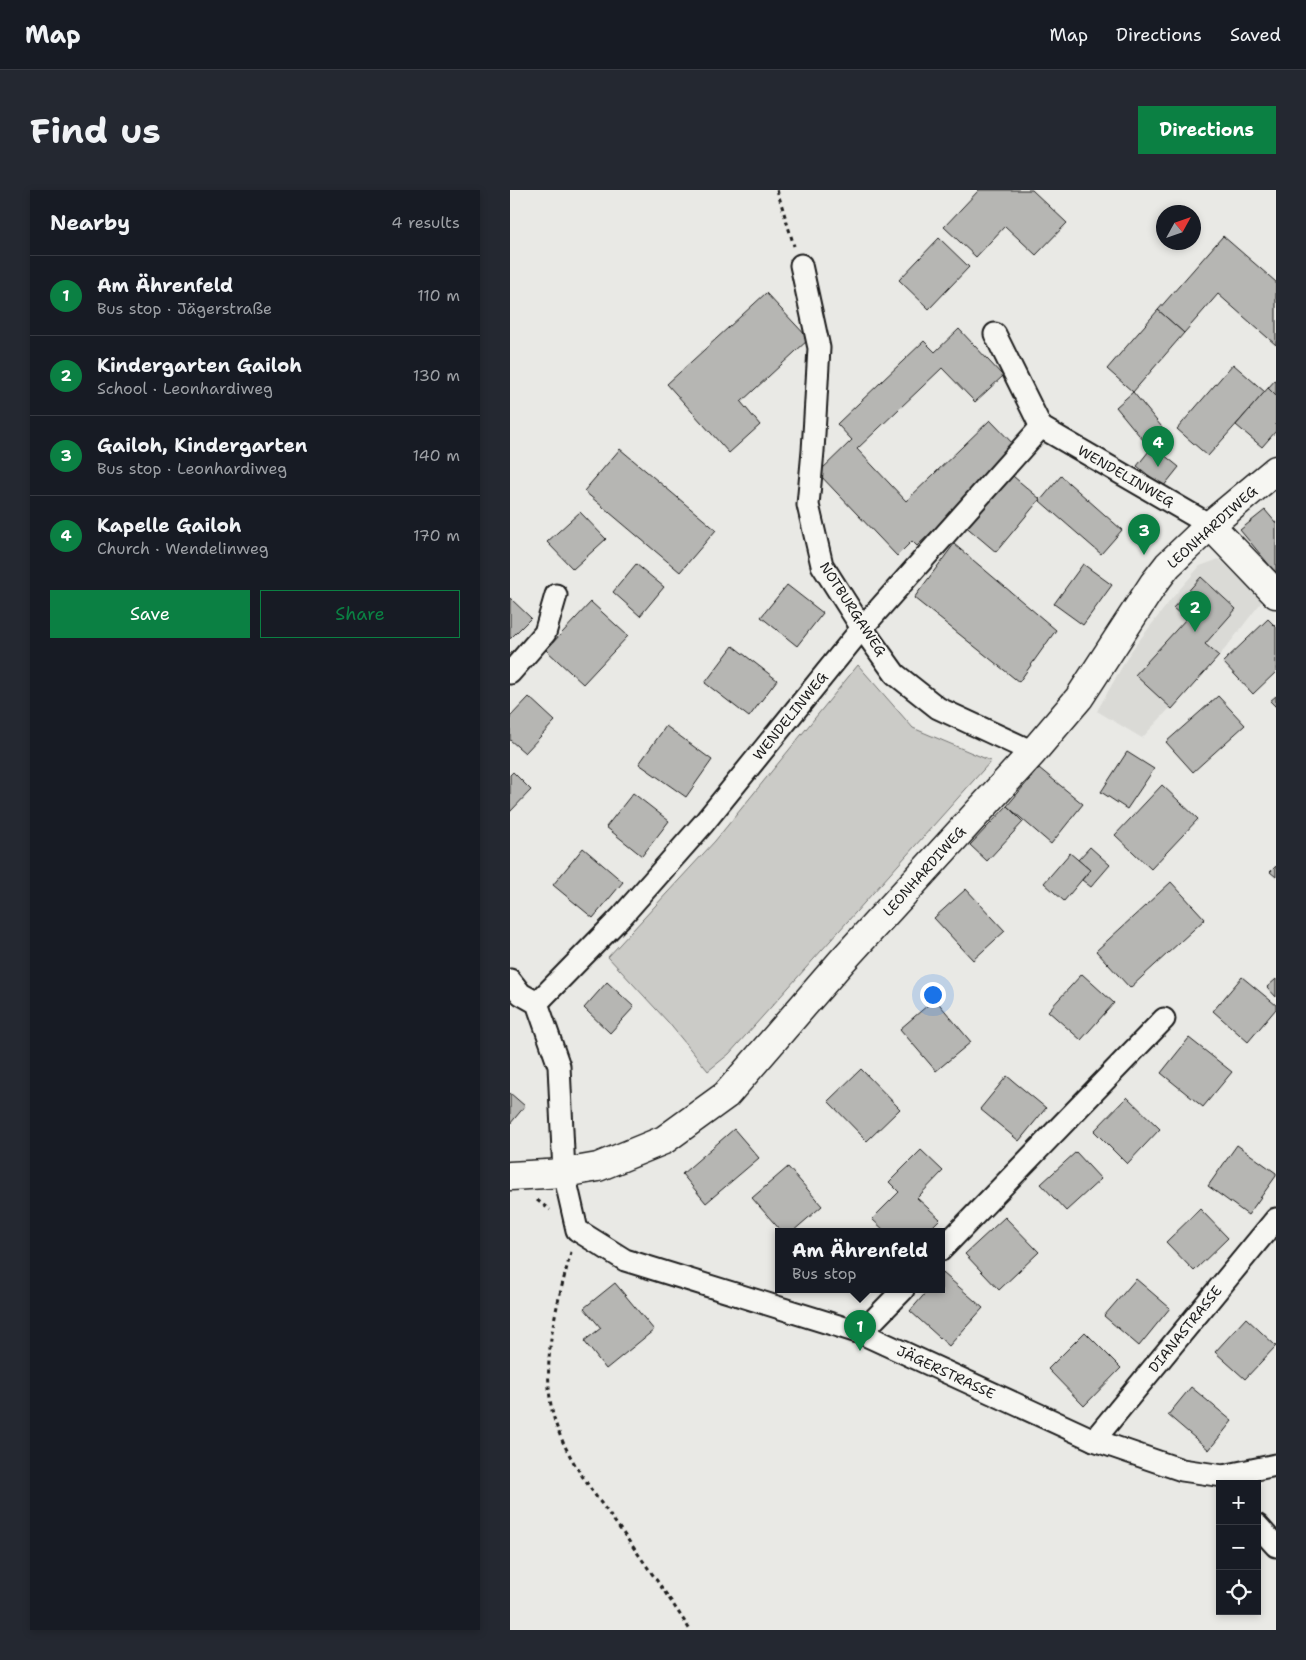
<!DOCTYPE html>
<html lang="en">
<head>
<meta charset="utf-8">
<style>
	:root { --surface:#171b24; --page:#242831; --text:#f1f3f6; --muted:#9ea1a6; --line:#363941; --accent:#0b8043 }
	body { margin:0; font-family:"Shantell Sans",sans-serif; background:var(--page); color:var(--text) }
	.controls { position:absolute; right:15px; bottom:15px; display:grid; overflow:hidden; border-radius:0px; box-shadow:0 2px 8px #0003 }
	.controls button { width:45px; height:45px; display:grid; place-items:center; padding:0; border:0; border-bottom:1px solid var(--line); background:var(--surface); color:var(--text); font:25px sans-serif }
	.compass { position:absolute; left:646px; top:15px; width:45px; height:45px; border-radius:50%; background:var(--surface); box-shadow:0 2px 8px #0003; rotate:50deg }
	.you { position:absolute; left:422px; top:804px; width:18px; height:18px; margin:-12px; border:4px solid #fff; border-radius:50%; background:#1a73e8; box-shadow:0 0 0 8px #1a73e833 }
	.badge { display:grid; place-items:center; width:32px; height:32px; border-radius:50%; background:var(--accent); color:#fff; font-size:16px; font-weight:700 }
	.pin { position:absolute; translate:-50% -41px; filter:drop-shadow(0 1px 2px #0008) }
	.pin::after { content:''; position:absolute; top:26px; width:18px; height:15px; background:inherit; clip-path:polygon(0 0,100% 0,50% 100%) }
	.popup { position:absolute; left:265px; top:1038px; width:170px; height:65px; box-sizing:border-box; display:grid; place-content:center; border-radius:0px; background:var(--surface); filter:drop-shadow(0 1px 4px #0005); font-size:16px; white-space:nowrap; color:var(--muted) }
	.popup b { font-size:19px; color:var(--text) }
	.popup::after { content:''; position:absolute; left:50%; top:100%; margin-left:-10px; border:10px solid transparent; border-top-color:var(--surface) }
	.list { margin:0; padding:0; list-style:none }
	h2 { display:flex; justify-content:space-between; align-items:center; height:65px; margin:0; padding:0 20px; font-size:21px }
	h2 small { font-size:16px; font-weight:400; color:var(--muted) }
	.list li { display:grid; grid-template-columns:32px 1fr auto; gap:15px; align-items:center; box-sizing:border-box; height:80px; padding:0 20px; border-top:1px solid var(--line) }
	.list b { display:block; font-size:19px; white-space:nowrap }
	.list p { margin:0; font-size:16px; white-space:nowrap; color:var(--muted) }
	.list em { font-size:16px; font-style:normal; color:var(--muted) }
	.actions { display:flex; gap:10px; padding:15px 20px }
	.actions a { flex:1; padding:11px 0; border:1px solid var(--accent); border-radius:0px; text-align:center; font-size:18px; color:var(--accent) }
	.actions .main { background:var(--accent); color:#fff }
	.icon { flex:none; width:28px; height:28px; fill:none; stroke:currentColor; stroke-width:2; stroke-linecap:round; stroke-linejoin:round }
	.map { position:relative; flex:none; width:766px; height:1440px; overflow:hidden; border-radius:0px }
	header { display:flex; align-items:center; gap:30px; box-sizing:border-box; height:70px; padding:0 25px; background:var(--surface); border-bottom:1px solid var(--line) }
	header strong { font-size:24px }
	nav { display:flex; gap:28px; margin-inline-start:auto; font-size:18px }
	.intro { display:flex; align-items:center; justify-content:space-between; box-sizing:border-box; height:120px; padding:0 30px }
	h1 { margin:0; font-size:35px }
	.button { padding:12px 22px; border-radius:0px; background:var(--accent); color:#fff; font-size:18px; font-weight:700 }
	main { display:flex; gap:30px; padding:0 30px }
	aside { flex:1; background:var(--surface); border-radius:0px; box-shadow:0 2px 8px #0003 }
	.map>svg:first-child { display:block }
</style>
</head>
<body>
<header>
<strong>Map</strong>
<nav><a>Map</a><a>Directions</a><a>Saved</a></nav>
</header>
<div class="intro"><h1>Find us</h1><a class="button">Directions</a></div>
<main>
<aside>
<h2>Nearby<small>4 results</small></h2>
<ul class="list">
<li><span class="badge">1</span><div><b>Am Ährenfeld</b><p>Bus stop · Jägerstraße</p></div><em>110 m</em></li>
<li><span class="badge">2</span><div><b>Kindergarten Gailoh</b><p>School · Leonhardiweg</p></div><em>130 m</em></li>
<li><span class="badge">3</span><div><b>Gailoh, Kindergarten</b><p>Bus stop · Leonhardiweg</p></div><em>140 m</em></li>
<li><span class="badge">4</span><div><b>Kapelle Gailoh</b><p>Church · Wendelinweg</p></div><em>170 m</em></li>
</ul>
<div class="actions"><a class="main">Save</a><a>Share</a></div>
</aside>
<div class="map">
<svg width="766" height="1440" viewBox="0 0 766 1440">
	<rect width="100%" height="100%" fill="#e9e9e5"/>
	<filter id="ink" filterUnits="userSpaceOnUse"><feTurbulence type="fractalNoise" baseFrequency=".02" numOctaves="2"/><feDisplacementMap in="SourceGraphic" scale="10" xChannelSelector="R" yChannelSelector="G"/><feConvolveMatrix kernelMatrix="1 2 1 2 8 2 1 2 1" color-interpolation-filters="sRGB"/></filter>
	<g filter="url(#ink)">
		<path fill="#dadad6" d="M709,369L753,410L715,459L632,548L587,521L621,461L663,407L690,376Z"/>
		<path fill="#cbcbc7" stroke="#747472" d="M348,475L403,538L481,571L219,864L198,881L158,832L98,767L205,651Z"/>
		<g fill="#b6b6b3" stroke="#1c1c1c">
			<path d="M469,0H522L557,33L526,65L495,36L466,67L434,37Z"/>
			<path d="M713,46L766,92V155L708,104L674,143L648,120Z"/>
			<path d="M429,48L459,77L419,119L389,90Z"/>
			<path d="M256,103L299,149L231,212L250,235L219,263L157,194Z"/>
			<path d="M648,120L674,143L623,202L597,179Z"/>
			<path d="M449,139L493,186L465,212L432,178L347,259L396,311L480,230L508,259L407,356L402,351L387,366L308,283L342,250L327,234L414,151L425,162Z"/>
			<path d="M723,174L755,202L698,266L667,239Z"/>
			<path d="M766,189V206L758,198Z"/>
			<path d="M758,198L766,206V241L752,257L726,235Z"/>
			<path d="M623,202L656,242L638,256L606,217Z"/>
			<path d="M643,256L669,277L653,297L627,276Z"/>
			<path d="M110,259L206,340L170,382L74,301Z"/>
			<path d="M497,281L530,309L486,362L453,334Z"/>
			<path d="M551,286L612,340L591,364L530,311Z"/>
			<path d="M755,320L766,333V383L730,340Z"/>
			<path d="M70,322L96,349L63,379L37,352Z"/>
			<path d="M444,354L546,440L509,492L404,408Z"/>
			<path d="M126,374L154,397L130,426L103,402Z"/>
			<path d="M573,374L602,395L573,435L544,414Z"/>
			<path d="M691,387L726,419L695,454L709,466L662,519L625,485L676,429L663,418Z"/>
			<path d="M277,395L313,423L287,456L251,427Z"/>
			<path d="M0,408L21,428L0,449Z"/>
			<path d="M81,412L118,446L73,494L36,460Z"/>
			<path d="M758,429L766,437V482L743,504L713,472Z"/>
			<path d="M223,456L267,490L239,527L195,493Z"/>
			<path d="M708,506L735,535L683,582L656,552Z"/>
			<path d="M766,506V517L760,511Z"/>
			<path d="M19,507L45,531L15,563L0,550V527Z"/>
			<path d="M156,536L202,570L176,607L129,574Z"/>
			<path d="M617,562L644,579L617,619L591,602Z"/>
			<path d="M529,578L573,614L541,654L497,616Z"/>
			<path d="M3,582L21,600L0,622V585Z"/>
			<path d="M652,595L688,629L641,679L605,645Z"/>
			<path d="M123,603L159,631L132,666L96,637Z"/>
			<path d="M497,616L513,632L477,671L460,655Z"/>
			<path d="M580,657L600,675L581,697L572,690L580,680L568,670Z"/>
			<path d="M73,658L113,692L83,728L43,695Z"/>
			<path d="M560,663L580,680L554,711L534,693Z"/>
			<path d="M766,676V687L760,682Z"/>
			<path d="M661,692L695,729L620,798L586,761Z"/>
			<path d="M456,699L495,741L463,770L424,728Z"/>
			<path d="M572,784L604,813L571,850L538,821Z"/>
			<path d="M732,787L766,815V819L738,852L703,821Z"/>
			<path d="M766,789V807L757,797Z"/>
			<path d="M97,792L124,817L100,843L74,818Z"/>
			<path d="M425,809L461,852L426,881L390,839Z"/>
			<path d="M679,848L722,882L693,917L651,883Z"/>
			<path d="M351,879L390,919L357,951L318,911Z"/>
			<path d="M497,886L536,918L509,951L470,919Z"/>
			<path d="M0,903L15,916L0,934Z"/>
			<path d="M617,907L650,939L617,974L584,941Z"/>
			<path d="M224,939L249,968L196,1013L172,984Z"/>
			<path d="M727,955L766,983V986L738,1025L698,996Z"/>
			<path d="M411,960L433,981L407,1008L430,1029L417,1042H376L362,1029L389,1002L379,992Z"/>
			<path d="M566,962L591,989L556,1021L531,994Z"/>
			<path d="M278,977L312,1016L282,1042H272L242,1008Z"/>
			<path d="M690,1019L718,1048L684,1081L656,1052Z"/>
			<path d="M495,1027L529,1062L489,1100L455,1064Z"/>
			<path d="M433,1083L473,1118L439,1156L400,1121L418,1100H431V1085Z"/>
			<path d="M626,1089L660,1118L629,1156L594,1126Z"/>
			<path d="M105,1093L144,1140L96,1179L74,1151L91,1138L74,1118Z"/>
			<path d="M736,1128L766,1156L735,1189L705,1162Z"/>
			<path d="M575,1142L611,1178L574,1216L538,1179Z"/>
			<path d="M681,1197L722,1231L699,1260L658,1225Z"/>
		</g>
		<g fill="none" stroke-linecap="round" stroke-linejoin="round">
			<defs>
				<g id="street">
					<path d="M291,75L309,158L303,261L298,315L312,375L352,438L385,484L428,518L523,562"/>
					<path d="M485,144L531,237"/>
					<path d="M0,483L35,443L46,405"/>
					<path d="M0,790L11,804L27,813L49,876L54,983L67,1040L115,1070L351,1143L584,1250L672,1280L713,1286L766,1275"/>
					<path d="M27,813L112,726L194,633L352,438L531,237L700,335"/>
					<path d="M431,1060L654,829"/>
					<path d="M351,1143L393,1100"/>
					<path d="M584,1250L766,1029"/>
					<path d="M747,1335L766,1356"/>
				</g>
				<g id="secondary">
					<path d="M700,335L766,404"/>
					<path d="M0,986L54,983L88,977L154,950L216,905L332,771L523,562L569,508L644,393L658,375L700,335L766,280"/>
				</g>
			</defs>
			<use href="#street" stroke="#1c1c1c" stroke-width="25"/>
			<use href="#secondary" stroke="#1c1c1c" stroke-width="31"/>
			<g stroke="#1c1c1c" stroke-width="3" stroke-dasharray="4 4" stroke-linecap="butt">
				<path d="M267,0L284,56"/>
				<path d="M27,1010L40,1020"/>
				<path d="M61,1062C48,1110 34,1158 40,1208C45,1257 85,1304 113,1343C136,1375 159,1407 180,1440"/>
			</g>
			<use href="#street" stroke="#f6f6f2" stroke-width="21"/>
			<use href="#secondary" stroke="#f6f6f2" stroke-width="28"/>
		</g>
	</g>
	<g text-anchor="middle" stroke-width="4" stroke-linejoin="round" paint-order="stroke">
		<g font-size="14" fill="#1c1c1c" stroke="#f6f6f2">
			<text transform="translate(616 286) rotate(30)" y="5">WENDELINWEG</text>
			<text transform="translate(702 337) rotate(-42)" y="5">LEONHARDIWEG</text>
			<text transform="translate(343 419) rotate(57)" y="5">NOTBURGAWEG</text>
			<text transform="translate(280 526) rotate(-51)" y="5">WENDELINWEG</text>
			<text transform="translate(414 681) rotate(-48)" y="5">LEONHARDIWEG</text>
			<text transform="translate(675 1139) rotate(-51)" y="5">DIANASTRASSE</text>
			<text transform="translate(436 1182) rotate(25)" y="5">JÄGERSTRASSE</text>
		</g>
	</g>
</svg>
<div class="controls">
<button>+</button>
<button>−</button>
<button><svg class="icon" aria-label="locate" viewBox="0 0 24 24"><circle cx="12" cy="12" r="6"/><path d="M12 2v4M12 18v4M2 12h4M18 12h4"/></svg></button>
</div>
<svg class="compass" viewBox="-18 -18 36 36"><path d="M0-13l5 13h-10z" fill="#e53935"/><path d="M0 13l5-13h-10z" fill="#9ea1a6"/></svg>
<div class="you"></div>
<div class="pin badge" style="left:350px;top:1161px">1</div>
<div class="popup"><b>Am Ährenfeld</b>Bus stop</div>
<div class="pin badge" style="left:685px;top:442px">2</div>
<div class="pin badge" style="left:634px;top:365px">3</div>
<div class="pin badge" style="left:648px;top:277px">4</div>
</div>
</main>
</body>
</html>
